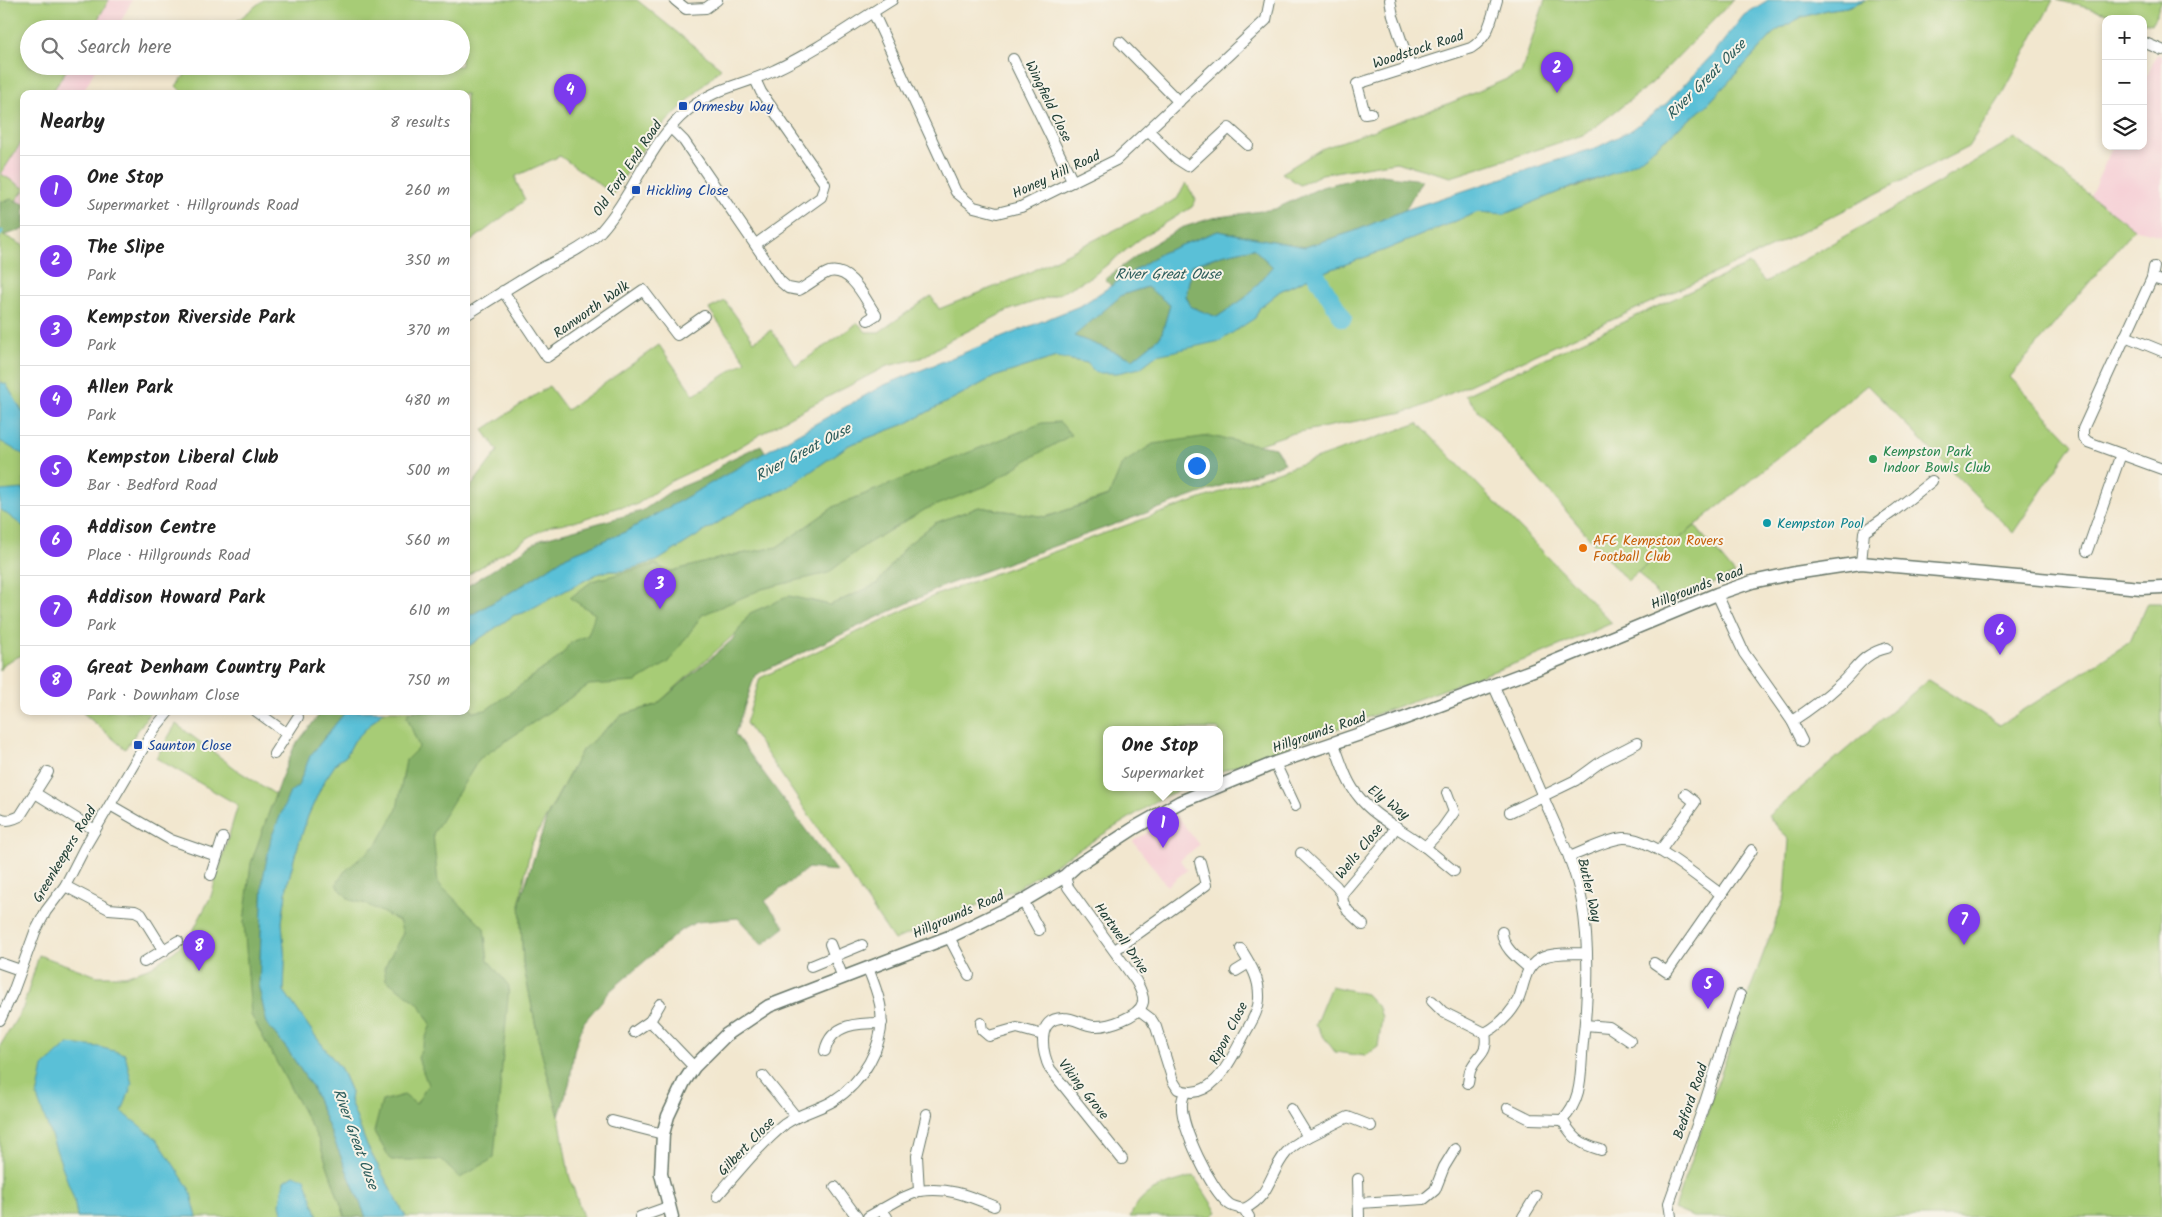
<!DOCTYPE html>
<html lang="en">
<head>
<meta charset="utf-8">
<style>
	:root { --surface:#fff; --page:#f6f6f6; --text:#222; --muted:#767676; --line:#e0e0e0; --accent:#7c3aed }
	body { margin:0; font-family:Kalam,sans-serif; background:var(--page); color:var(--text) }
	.controls { position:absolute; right:15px; top:15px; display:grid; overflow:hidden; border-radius:10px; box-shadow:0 2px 8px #0003 }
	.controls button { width:45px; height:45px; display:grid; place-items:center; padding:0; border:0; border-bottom:1px solid var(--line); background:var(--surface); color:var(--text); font:25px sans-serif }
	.you { position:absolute; left:1196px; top:465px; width:18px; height:18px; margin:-12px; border:4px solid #fff; border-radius:50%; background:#1a73e8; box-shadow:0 0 0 8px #1a73e833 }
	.badge { display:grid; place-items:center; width:32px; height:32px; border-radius:50%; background:var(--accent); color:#fff; font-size:16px; font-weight:700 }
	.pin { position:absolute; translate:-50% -41px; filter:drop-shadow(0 1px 2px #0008) }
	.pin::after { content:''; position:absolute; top:26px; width:18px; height:15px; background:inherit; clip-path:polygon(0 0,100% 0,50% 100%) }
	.popup { position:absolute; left:1103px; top:726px; width:120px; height:65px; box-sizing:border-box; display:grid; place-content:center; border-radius:10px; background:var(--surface); filter:drop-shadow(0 1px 4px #0005); font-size:16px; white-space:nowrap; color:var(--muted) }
	.popup b { font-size:19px; color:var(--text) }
	.popup::after { content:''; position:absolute; left:50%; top:100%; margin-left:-10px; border:10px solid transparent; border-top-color:var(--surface) }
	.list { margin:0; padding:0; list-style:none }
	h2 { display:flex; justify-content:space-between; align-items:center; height:65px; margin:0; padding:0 20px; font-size:21px }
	h2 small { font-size:16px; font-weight:400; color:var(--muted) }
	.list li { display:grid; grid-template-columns:32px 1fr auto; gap:15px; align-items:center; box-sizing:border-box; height:70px; padding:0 20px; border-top:1px solid var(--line) }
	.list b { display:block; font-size:19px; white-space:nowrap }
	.list p { margin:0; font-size:16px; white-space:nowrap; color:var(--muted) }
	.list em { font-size:16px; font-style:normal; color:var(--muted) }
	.icon { flex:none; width:28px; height:28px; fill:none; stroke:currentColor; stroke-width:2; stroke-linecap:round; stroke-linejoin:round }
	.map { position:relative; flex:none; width:2162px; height:1217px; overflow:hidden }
	.search { position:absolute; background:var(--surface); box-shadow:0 2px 8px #0003; left:20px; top:20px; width:450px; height:55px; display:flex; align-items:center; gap:12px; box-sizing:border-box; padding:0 18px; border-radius:28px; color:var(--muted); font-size:19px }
	.panel { position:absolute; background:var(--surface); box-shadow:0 2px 8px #0003; left:20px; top:90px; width:450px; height:625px; border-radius:10px }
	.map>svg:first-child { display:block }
</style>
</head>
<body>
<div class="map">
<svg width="2162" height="1217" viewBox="0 0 2162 1217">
	<rect width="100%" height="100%" fill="#f7f3e8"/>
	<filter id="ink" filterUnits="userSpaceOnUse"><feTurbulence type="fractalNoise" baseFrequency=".02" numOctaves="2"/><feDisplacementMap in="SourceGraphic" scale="10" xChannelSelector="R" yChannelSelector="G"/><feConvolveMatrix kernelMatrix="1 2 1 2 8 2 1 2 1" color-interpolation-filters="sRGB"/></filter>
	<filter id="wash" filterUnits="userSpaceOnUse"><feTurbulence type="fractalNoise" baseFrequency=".0096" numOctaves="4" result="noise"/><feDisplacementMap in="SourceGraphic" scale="20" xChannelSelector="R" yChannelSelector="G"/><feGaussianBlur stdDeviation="1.12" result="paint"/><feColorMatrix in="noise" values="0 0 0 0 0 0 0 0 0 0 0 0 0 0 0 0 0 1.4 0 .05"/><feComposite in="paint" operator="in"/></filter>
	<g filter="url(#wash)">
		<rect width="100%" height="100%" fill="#f2e7cf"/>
		<g fill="#f6cfd6">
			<path d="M0,0H132L117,29H29V66H97L82,94H24V203L12,225L0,218Z"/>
			<path d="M2157,54L2162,56V236L2134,229L2090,196L2113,146H2143V83Z"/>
			<path d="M1177,816L1199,845L1180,860L1187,870L1167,886L1133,841Z"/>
		</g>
		<g fill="#a7cc76" stroke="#638455">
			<path d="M0,0H109L92,29H29V66H69L51,94H24V138L1,174L24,188V190L3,218L0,216Z"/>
			<path d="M263,0H637L721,68L651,137L613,194L560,156L516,176V181L525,200L466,245V94H184L176,86L192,66H461V29H227Z"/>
			<path d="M1545,0H1733L1652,83L1586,134L1451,177L1396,162L1322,174L1300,185L1282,173L1321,149L1450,103L1521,73Z"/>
			<path d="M1865,0H2053L2005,90L1968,147L1770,248L1414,410L1289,434L1046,517L979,507L935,523L905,547L878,584L830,605L809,600L737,632L656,705L622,715L582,751L531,845L520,901L523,963L541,1051L559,1116L569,1175L583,1217H406L367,1146L350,1101L351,1092L341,1069L316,1037L284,991L285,963L282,922L287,886L295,855L308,816L323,783L337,762L346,756L354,741L383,711H466V648L514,615L523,613L597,574L608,571H622L657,561L746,505L787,488L849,445L905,424L994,377L1056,357L1087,363L1140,368L1157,355L1255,318L1260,307L1280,291L1313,276L1385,250L1478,212L1505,214L1561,191L1586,184L1638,161L1706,106L1776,31L1800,18L1826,10L1847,7Z"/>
			<path d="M2057,0H2162L2152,24L2143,22V19H2130Z"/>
			<path d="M2015,138L2134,229L2010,377L2073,444L2013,533L1867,385L1627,581L1465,395L1749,264L1765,282Z"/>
			<path d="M1186,183L1196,200L1192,207L1144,236L1094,275L1061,293L1007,311L950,340L921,358L887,366L791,416L726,455L669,482L636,505L619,507L574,522L552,525L536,533L466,576V493L498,451L483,430L549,386L567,410L659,345L694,395L746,361L709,309L725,301L754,341L771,330L796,366L858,323L866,332H879L931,296L939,309L1024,275L1177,199Z"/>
			<path d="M0,233L24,246V654L5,663L0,671Z"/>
			<path d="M1418,423L1612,623L1538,655L1219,772V729H1107V787H1186L1161,798L1016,889L894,940L746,723L760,678L936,595L1149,517Z"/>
			<path d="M1695,526L1735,574L1664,603L1638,572Z"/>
			<path d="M2147,603H2162V1217H1693L1674,1209L1748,995L1785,896L1789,840L1768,816L1928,680L2000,725L2130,642Z"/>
			<path d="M81,711H151L125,749Z"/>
			<path d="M176,724L240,772L286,801L263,878L259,988L366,1217H0V1046L23,1008L39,955L97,976H125L151,967L175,951L192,933L211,896L238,805L156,758Z"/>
			<path d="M1331,986L1366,994L1379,1008L1382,1018L1378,1047L1365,1056L1335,1052L1315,1025Z"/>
			<path d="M1194,1176L1217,1212L1210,1217H1130C1142,1187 1166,1185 1194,1176Z"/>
		</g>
		<g fill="#85b067" stroke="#52764e">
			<path d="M1373,174L1422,180L1405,210L1355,231L1305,247L1218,231L1161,253L1111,286L1105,279L1150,246L1181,228L1212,218L1275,209L1322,187Z"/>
			<path d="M12,199L24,204V229L5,235L0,233V202Z"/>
			<path d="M1253,248L1273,267L1245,298L1217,317L1191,307L1186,296L1192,265L1221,255Z"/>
			<path d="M1148,287L1170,305L1161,336L1133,359L1073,336L1122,295Z"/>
			<path d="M1060,422L1071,435L1027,460L986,486L926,509L865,545L828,573L762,589L702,615L669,662L636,682L589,685L479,759L433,834L438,883L484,928L488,960L509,986L494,1158L460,1178L441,1160H391L374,1132L382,1101L404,1095L416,1104L428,1085L418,1058L431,1024L418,1003L386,980L384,968L403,933L399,921L366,904L350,900L336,885L344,872L378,843L397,809L406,760L419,747L407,717L409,711H466V702L473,712L486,710L561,656L570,643L588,635L595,614L570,598L592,581L656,564L668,572L725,557L777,547L835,506L1042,423Z"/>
			<path d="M1209,436L1275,448L1285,463L946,585L755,675L735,734L836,871L808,868L765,901L785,927L762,945L738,918L697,922L680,931L611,990L584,1022L574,1050L570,1081L559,1116L541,1051L523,963L520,901L547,817L582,750L622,715L656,705L732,640L750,613L789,596L830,605L877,584L905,547L935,523L979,507L1046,517L1109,496L1122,464L1153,444Z"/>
			<path d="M761,445L766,453L625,532L567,556L525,584L466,618V587L541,539L642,511L671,491L710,475L727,461Z"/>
			<path d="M322,711H346L310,756L263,878L259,988L267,1024L287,1049L312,1087L366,1217H345L318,1139L251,1015L244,922L251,863L280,781L294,747Z"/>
		</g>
		<g fill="#5ac0d7" stroke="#3c7e86" fill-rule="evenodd">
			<path d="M1768,0H1865L1847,7L1826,10L1800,18L1776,31L1706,106L1638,161L1614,173L1561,191L1505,214L1478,212L1385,250L1313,276L1280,291L1260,307L1255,318L1220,341L1157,355L1140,368L1117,373H1096L1087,363L1056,357L994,377L905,424L849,445L787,488L746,505L657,561L622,571H608L597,574L523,613L514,615L466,648V618L525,584L567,556L625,532L882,386L1082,305L1161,253L1218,231L1305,247L1355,231L1405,210L1598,147L1633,129L1667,103L1714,53L1744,15ZM1253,248L1273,267L1245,298L1217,317L1191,307L1186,296L1192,265L1221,255ZM1147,287L1170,305L1161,336L1133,359L1074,336L1122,295Z"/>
			<path d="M0,382L6,384L24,414V455L0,441Z"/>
			<path d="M24,489V527L0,509V491Z"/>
			<path d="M346,711H383L354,741L346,756L337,762L323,783L308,816L295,855L287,886L282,922L285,963L284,991L316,1037L341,1069L351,1092L350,1101L367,1146L406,1217H366L312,1087L287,1049L267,1024L259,988L263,878L271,838L290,792L298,786L310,756Z"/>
			<path d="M68,1044L99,1047L125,1054L132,1084L122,1112L157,1139L190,1190L197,1217H77L74,1199L37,1097L43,1067Z"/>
			<path d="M294,1175L305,1178L318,1217H283L280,1204L284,1181Z"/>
		</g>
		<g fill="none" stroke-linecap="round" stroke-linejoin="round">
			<path stroke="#5ac0d7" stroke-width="3" d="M0,235L2,231"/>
			<path stroke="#5ac0d7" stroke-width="18" d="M1302,266L1308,262L1343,318"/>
		</g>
	</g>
	<g filter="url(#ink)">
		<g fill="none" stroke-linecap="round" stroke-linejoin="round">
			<defs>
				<g id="minor">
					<path d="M675,0L686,9L706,8L717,0"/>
					<path d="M1390,0L1393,16L1410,66"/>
					<path d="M873,12L956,192L974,207L997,213L1021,207L1116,160L1266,20L1270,0"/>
					<path d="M1120,42L1179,102"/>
					<path d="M2143,42L2162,50"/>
					<path d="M1013,59L1073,182"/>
					<path d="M755,79L761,92L825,184L821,197L756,244"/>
					<path d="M1371,113L1365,114L1357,84L1471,48C1489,37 1491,20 1497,0"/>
					<path d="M671,128L684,141L780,281L788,288L799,290C807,286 822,274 829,272C852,267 865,300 876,315L868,320"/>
					<path d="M1149,131L1177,159L1188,166L1229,128L1248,145"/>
					<path d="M2154,267L2152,278L2083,429V437L2088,442L2162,469"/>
					<path d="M2152,278L2162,281"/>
					<path d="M503,291L547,357L643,290L677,335L704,316"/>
					<path d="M466,315C491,299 515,284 540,269C561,258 585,248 601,231C634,194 649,143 687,111C716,86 743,86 775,70C816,51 853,24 892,0"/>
					<path d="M2125,336L2162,351"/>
					<path d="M2087,551L2121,454"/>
					<path d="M1861,563L1864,532L1894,511L1932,481"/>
					<path d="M1717,594L1744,653L1792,721L1802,741"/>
					<path d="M1493,684C1511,725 1530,765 1547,806C1561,837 1576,869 1582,902C1590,948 1588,997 1583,1042C1580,1070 1584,1099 1562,1120L1530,1119L1508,1108"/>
					<path d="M256,711L286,733"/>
					<path d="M1792,721C1809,710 1825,698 1839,685C1857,669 1861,654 1887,648"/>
					<path d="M1334,744C1341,762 1346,782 1359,797C1375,818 1404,830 1425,847L1442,829L1454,812L1447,793"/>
					<path d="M274,754L298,717"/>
					<path d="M1275,763L1295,806"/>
					<path d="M35,793L95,830"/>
					<path d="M110,805L171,840L217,856"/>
					<path d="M1510,812L1576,780L1602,761L1637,743"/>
					<path d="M0,818C7,822 14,819 20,816L48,772"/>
					<path d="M1425,847L1454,871"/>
					<path d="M1660,851L1695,802L1685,794"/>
					<path d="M1301,853L1336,886L1342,894L1343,902L1348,911L1363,925"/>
					<path d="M1569,857C1586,851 1605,840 1623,838C1650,836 1699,879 1721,894"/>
					<path d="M211,875L223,838"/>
					<path d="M1065,876L1068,887L1136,981C1139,987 1144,995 1143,1002C1140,1017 1107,1027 1094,1026C1084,1025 1074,1018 1064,1018C1035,1017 1042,1053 1050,1069L1122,1159"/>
					<path d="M65,886L109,909L135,911L141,914L164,951"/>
					<path d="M1342,894L1389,838L1396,826"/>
					<path d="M1023,901L1039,930"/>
					<path d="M1502,932C1503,948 1517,958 1529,968"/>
					<path d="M949,937L969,975"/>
					<path d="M830,944L843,978"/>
					<path d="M1115,950L1206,885L1200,862"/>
					<path d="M144,962L178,941"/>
					<path d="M0,963L20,970"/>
					<path d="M1654,963L1667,972L1752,850"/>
					<path d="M811,966L862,945"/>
					<path d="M1236,971L1249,963"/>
					<path d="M1432,1001L1443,1012L1485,1033C1500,1025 1511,1014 1519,998C1525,982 1525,964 1544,957C1556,952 1573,954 1586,953"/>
					<path d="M1139,1010L1151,1019L1156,1027L1173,1081L1178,1089C1211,1104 1231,1060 1243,1037C1250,1024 1260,1010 1259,995C1259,977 1250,964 1241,949"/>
					<path d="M0,1020L13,992L35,932L46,911L65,886L85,847L155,728L169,711"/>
					<path d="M650,1021L694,1067"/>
					<path d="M981,1023L982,1030L989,1036L1017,1028L1043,1035"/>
					<path d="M1585,1025L1609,1027L1630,1041"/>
					<path d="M634,1032L650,1021L660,1004"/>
					<path d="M825,1051C831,1023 859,1023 882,1023"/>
					<path d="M763,1076L796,1117"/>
					<path d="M1468,1083C1469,1079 1469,1075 1470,1071C1477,1054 1489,1055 1485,1033"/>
					<path d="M1185,1092C1184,1095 1182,1099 1182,1103C1180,1126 1211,1190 1229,1204C1233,1207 1239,1208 1244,1209L1249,1217"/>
					<path d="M1562,1120C1574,1139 1580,1144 1601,1150"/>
					<path d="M612,1121L663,1134"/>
					<path d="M1308,1137L1348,1117L1371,1126"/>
					<path d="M1358,1179L1359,1217"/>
					<path d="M835,1187L857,1217"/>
					<path d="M919,1191C949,1187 967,1195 994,1206"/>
					<path d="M717,1196C739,1171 759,1145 785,1124C800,1113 818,1110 833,1101C862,1083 885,1046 881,1011C880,997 873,982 868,968"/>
					<path d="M1359,1203L1424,1199L1435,1190L1444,1167L1455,1149"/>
					<path d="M881,1209L887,1217"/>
					<path d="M1244,1209C1271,1196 1269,1173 1286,1153C1292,1146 1300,1141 1308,1137L1291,1109"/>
					<path d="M640,1217L668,1207"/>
					<path d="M868,1217L900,1199L919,1191L917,1156L927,1114"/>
					<path d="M1523,1217L1536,1196"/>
					<path d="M1671,1217L1669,1203L1702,1111L1740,995"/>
				</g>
				<path id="tertiary" d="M672,1217L661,1174L663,1134L668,1116L684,1082L694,1067L726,1035L769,1006L949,937L1023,901L1065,876L1076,866L1136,827L1180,802L1275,763L1392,723L1536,669L1717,594L1752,582L1795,573L1861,563L2141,588L2162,587"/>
			</defs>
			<use href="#minor" stroke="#69786a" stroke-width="12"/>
			<use href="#tertiary" stroke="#69786a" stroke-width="15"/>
			<use href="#minor" stroke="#fff" stroke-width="10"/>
			<use href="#tertiary" stroke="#fff" stroke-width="12"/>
		</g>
	</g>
	<g fill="#1a4fb4" stroke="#f7f3e8" stroke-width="2">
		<rect x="678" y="101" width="10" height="10" rx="2.5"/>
		<rect x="631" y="185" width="10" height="10" rx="2.5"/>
		<rect x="133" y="740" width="10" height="10" rx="2.5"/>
	</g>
	<circle fill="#2e9e5b" stroke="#f7f3e8" stroke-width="2" cx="1873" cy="459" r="5"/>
	<circle fill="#0f9aa8" stroke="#f7f3e8" stroke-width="2" cx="1767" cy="523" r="5"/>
	<circle fill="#e8710a" stroke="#f7f3e8" stroke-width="2" cx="1583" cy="548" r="5"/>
	<g text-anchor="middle" stroke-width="4" stroke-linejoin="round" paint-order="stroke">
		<g font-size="14" fill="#1f3d34" stroke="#f7f3e8">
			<text transform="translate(1418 49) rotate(-18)" y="5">Woodstock Road</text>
			<text transform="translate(1049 101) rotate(64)" y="5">Wingfield Close</text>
			<text transform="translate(627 168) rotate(-56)" y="5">Old Ford End Road</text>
			<text transform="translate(1056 174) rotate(-25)" y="5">Honey Hill Road</text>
			<text transform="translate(591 309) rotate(-35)" y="5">Ranworth Walk</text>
			<text transform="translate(1697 587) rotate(-21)" y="5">Hillgrounds Road</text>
			<text transform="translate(1319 732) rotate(-19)" y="5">Hillgrounds Road</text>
			<text transform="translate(1389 802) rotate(37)" y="5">Ely Way</text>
			<text transform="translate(1359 851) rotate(-51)" y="5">Wells Close</text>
			<text transform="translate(64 854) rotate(-59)" y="5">Greenkeepers Road</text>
			<text transform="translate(1590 890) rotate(77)" y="5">Butler Way</text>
			<text transform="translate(958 914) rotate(-24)" y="5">Hillgrounds Road</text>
			<text transform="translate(1122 938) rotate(55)" y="5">Hartwell Drive</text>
			<text transform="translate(1228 1033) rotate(-63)" y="5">Ripon Close</text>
			<text transform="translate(1084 1089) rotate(52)" y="5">Viking Grove</text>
			<text transform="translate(1690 1101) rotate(-71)" y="5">Bedford Road</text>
			<text transform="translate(746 1146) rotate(-46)" y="5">Gilbert Close</text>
		</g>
		<g font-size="14" fill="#164399" stroke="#f7f3e8" text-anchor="start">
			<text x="693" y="111">Ormesby Way</text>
			<text x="646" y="195">Hickling Close</text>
			<text x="148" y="750">Saunton Close</text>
		</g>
		<g font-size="14" fill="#27864d" stroke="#f7f3e8" text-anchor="start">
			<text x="1883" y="456">Kempston Park<tspan x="1883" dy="16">Indoor Bowls Club</tspan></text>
		</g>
		<g font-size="14" fill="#0d838f" stroke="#f7f3e8" text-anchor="start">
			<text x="1777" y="528">Kempston Pool</text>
		</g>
		<g font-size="14" fill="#c56008" stroke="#f7f3e8" text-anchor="start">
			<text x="1593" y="545">AFC Kempston Rovers<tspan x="1593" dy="16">Football Club</tspan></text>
		</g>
		<g font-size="15" font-style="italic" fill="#2e5e5d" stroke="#f7f3e8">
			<text transform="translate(1706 79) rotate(-45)" y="5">River Great Ouse</text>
			<text x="1168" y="279">River Great Ouse</text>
			<text transform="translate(803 452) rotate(-28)" y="5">River Great Ouse</text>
			<text transform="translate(356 1139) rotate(70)" y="5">River Great Ouse</text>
		</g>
	</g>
</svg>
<div class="controls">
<button>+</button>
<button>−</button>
<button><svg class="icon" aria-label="layers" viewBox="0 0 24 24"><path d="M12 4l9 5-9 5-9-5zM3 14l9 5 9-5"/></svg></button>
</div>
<div class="you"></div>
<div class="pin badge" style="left:1163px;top:848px">1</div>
<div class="popup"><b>One Stop</b>Supermarket</div>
<div class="pin badge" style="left:1557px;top:93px">2</div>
<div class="pin badge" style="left:660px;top:609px">3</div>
<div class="pin badge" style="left:570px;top:115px">4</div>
<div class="pin badge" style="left:1708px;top:1009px">5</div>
<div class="pin badge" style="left:2000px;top:655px">6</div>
<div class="pin badge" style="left:1964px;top:945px">7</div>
<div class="pin badge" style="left:199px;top:971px">8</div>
<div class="search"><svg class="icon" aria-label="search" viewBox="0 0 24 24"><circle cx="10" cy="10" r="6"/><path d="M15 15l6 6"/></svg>Search here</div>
<section class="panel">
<h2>Nearby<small>8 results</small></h2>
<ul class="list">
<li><span class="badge">1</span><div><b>One Stop</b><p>Supermarket · Hillgrounds Road</p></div><em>260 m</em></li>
<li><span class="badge">2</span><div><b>The Slipe</b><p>Park</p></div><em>350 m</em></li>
<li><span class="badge">3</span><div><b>Kempston Riverside Park</b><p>Park</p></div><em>370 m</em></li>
<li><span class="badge">4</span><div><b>Allen Park</b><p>Park</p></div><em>480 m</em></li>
<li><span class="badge">5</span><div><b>Kempston Liberal Club</b><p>Bar · Bedford Road</p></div><em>500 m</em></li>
<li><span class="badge">6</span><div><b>Addison Centre</b><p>Place · Hillgrounds Road</p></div><em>560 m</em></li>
<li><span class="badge">7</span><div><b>Addison Howard Park</b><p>Park</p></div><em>610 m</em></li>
<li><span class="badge">8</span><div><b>Great Denham Country Park</b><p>Park · Downham Close</p></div><em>750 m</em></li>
</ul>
</section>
</div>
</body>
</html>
